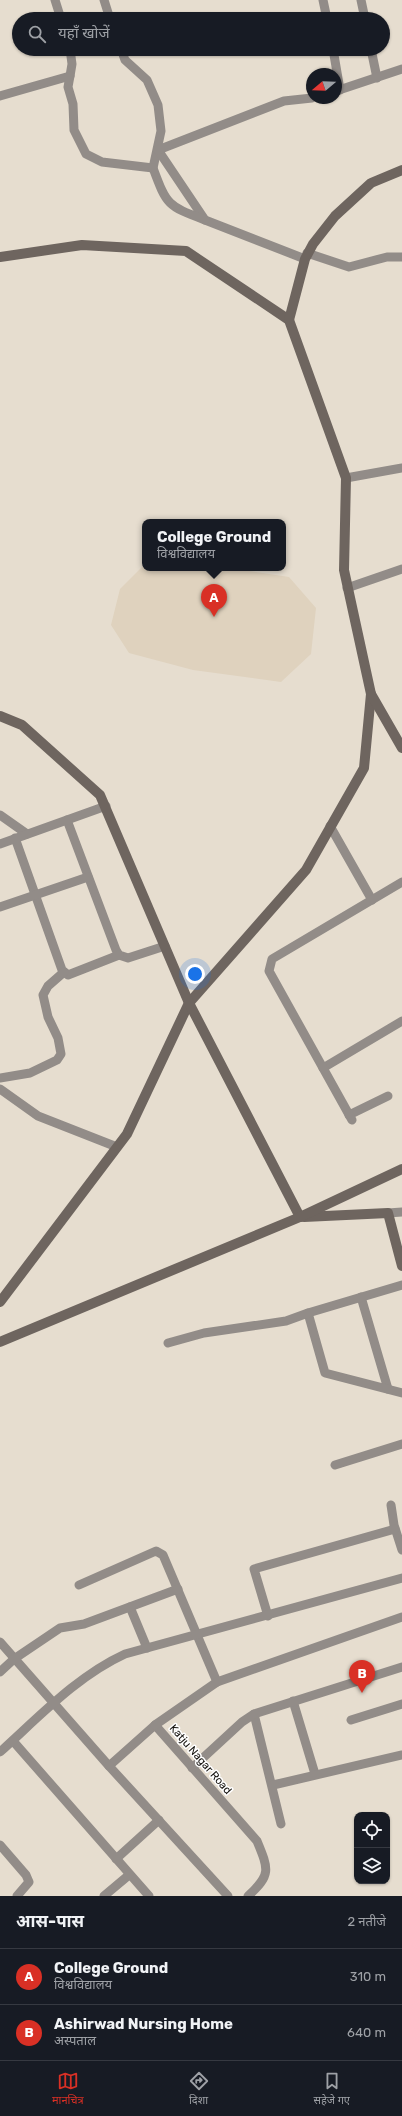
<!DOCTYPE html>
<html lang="hi">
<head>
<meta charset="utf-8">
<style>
	:root { --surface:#171b24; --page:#20242c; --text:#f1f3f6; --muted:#9ea1a6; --line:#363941; --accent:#d93025 }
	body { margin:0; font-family:Rubik,"Noto Sans Devanagari",sans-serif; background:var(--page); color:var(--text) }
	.controls { position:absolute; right:12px; bottom:12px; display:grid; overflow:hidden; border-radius:8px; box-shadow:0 1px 3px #0004 }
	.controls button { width:36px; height:36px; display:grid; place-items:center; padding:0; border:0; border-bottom:1px solid var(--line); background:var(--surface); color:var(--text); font:20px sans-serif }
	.compass { position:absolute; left:306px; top:68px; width:36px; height:36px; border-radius:50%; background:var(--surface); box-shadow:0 1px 3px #0004; rotate:251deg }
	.you { position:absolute; left:195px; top:974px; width:14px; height:14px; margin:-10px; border:3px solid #fff; border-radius:50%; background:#1a73e8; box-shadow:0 0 0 6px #1a73e833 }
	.badge { display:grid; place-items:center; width:26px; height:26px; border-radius:50%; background:var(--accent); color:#fff; font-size:13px; font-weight:700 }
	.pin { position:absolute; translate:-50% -33px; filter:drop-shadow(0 1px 2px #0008) }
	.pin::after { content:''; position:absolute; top:21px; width:14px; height:12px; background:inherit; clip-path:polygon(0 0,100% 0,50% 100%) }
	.popup { position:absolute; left:142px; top:519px; width:144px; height:52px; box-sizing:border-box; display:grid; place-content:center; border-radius:8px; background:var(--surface); filter:drop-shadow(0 1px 3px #0005); font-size:13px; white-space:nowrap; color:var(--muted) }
	.popup b { font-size:15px; color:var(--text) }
	.popup::after { content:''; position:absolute; left:50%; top:100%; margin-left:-8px; border:8px solid transparent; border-top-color:var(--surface) }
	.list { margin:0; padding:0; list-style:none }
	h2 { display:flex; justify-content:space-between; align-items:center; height:52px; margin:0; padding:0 16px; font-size:17px }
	h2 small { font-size:13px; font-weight:400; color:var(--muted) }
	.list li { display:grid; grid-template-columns:26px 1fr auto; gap:12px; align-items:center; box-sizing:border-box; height:56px; padding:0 16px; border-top:1px solid var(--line) }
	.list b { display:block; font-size:15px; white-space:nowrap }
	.list p { margin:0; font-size:13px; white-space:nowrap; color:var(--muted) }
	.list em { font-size:13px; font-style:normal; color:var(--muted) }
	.icon { flex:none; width:22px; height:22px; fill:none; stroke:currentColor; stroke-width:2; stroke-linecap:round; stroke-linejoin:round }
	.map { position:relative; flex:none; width:402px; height:1896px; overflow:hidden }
	.search { position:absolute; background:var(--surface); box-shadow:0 1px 3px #0004; left:12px; right:12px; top:12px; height:44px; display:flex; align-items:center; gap:10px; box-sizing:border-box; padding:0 14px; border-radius:22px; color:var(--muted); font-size:15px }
	.sheet { height:164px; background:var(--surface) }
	nav { display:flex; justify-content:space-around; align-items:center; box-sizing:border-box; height:56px; border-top:1px solid var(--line); background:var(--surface); font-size:11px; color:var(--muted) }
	nav a { display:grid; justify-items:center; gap:2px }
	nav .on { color:var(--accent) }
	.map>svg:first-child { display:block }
</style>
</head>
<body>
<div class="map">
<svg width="402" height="1896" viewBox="0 0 402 1896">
	<rect width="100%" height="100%" fill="#e6ddcf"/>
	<path fill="#dfd2be" d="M145,566V568H230L289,577L316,608L311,654L281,682L193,670L129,653L111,625L120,589L142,567Z"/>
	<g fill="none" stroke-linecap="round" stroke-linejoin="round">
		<g stroke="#928c88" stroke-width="9">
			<path d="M55,0L61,19"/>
			<path d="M104,0L110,19"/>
			<path d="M323,0L327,19"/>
			<path d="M361,0L365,19"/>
			<path d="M333,49L340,90"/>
			<path d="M371,49L377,78"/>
			<path d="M70,76L72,64L70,49"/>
			<path d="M336,91L402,69"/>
			<path d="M0,96L70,76L68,87L73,104L74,130L86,154L102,162L153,168L161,131L158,105L147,80L125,60L121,49"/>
			<path d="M158,150L205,220L305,259"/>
			<path d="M158,150L284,101L312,98"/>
			<path d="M153,168C167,206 168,206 205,220"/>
			<path d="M307,253L349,267L387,257H402"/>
			<path d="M346,478L402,468"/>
			<path d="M347,588L402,569"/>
			<path d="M0,815L27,834"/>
			<path d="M67,820L116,950L119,955L128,958L165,946"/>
			<path d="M330,826L372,900"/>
			<path d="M15,838L62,970L68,975L119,955"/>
			<path d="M0,844L106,806"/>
			<path d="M0,907L88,877"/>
			<path d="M323,1068L402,1021"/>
			<path d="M0,1078L30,1073L57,1060L61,1054L58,1038L48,1017L43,995L48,986L64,972"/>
			<path d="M0,1089L38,1116L117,1147"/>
			<path d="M349,1115L388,1096"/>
			<path d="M352,1120L269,971L272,959L402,882"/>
			<path d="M388,1213L402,1212"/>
			<path d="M361,1297L388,1389"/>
			<path d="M308,1313L325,1373L402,1393"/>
			<path d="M168,1343L204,1333L286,1321L308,1313L402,1285"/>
			<path d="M335,1465L402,1444"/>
			<path d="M391,1505L394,1525L402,1550"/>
			<path d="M79,1585L156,1551L163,1555L217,1682"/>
			<path d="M130,1607L147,1648"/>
			<path d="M268,1616L254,1569L395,1529"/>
			<path d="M0,1642L109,1766L155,1725L257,1841C269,1870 271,1875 248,1896"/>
			<path d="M0,1672L14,1659L60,1628L84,1624L178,1589"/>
			<path d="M293,1701L315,1774"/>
			<path d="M254,1714L281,1824"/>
			<path d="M351,1720L402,1704"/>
			<path d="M155,1725L217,1682L402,1617"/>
			<path d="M13,1741L149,1896"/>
			<path d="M0,1752C39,1717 77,1676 125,1654L402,1578"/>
			<path d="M109,1766L228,1896"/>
			<path d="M192,1768L242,1722L254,1714L402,1667"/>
			<path d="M273,1785L402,1755"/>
			<path d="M0,1845L26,1875L29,1882L17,1896"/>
			<path d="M116,1859L159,1820"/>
			<path d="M104,1896L129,1875"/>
		</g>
		<g stroke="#6e655f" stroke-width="10">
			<path d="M0,257L82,245L186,251L289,320L346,478L344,570L371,694L364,768L306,870L189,1003L127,1134L0,1302"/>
			<path d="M289,320L305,259L313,244L335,216L371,183L402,170"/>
			<path d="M371,694L402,748"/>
			<path d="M0,716L22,725L100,795L189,1003L300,1217"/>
			<path d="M304,1217L388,1213L402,1266"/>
			<path d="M0,1342L300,1217L402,1169"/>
		</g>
	</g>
	<g text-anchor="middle" stroke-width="3" stroke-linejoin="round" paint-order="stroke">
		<g font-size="11" fill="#13100c" stroke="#fff">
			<text transform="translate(201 1759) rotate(49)" y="4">Katju Nagar Road</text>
		</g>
	</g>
</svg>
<div class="controls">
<button><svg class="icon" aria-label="locate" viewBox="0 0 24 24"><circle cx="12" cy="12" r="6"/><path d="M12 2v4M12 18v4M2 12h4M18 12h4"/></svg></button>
<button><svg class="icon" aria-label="layers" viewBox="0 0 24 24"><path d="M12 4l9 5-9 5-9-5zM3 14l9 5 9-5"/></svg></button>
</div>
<svg class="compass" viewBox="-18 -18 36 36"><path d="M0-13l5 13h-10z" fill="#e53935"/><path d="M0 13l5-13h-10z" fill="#9ea1a6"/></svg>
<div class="you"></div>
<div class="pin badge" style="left:214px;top:617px">A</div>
<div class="popup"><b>College Ground</b>विश्वविद्यालय</div>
<div class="pin badge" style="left:362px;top:1693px">B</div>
<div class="search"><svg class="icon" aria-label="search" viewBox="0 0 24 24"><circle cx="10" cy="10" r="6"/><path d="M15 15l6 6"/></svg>यहाँ खोजें</div>
</div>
<section class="sheet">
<h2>आस-पास<small>2 नतीजे</small></h2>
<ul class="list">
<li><span class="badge">A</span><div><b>College Ground</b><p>विश्वविद्यालय</p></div><em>310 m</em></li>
<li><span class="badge">B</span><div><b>Ashirwad Nursing Home</b><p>अस्पताल</p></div><em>640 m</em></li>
</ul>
</section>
<nav>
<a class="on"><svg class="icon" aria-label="map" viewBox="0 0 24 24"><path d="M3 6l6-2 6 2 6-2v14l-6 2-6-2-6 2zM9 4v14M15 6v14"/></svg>मानचित्र</a>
<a><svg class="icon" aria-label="directions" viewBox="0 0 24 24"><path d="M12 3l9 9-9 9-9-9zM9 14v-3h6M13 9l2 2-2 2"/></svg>दिशा</a>
<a><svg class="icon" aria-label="saved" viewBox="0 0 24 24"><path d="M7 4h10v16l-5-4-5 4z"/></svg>सहेजे गए</a>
</nav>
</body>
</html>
